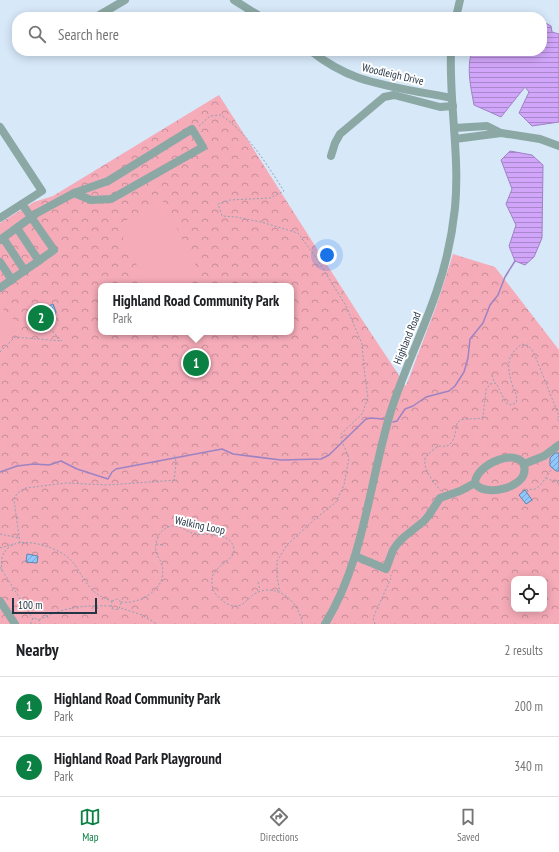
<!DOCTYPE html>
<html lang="en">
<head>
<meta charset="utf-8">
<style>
	:root { --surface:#fff; --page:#f2f2f2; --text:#202124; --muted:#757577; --line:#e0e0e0; --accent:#0b8043 }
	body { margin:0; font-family:"PT Sans Narrow",sans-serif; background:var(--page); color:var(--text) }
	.controls { position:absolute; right:12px; bottom:12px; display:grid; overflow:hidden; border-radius:8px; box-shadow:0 2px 10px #0003 }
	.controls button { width:36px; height:36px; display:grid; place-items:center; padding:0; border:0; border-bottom:1px solid var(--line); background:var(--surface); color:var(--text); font:20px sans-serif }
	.scale { position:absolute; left:12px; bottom:10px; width:85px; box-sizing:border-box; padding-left:4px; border:2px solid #243545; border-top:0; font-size:11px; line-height:14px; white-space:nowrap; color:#243545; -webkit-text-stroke:3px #fff; paint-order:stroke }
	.you { position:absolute; left:327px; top:255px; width:14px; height:14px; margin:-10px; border:3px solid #fff; border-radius:50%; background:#1a73e8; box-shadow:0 0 0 6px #1a73e833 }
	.badge { display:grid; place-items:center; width:26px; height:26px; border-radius:50%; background:var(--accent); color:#fff; font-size:13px; font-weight:700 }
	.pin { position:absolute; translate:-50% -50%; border:2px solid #fff; box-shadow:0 1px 4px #0006 }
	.popup { position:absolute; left:98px; top:283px; width:196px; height:52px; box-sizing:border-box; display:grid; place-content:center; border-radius:8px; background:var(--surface); filter:drop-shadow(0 1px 3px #0005); font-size:13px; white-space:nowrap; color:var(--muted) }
	.popup b { font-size:15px; color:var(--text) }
	.popup::after { content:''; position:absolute; left:50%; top:100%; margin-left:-8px; border:8px solid transparent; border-top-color:var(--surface) }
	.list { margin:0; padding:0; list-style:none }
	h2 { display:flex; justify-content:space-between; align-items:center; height:52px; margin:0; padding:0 16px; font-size:17px }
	h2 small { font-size:13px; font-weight:400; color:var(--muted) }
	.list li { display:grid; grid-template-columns:26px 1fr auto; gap:12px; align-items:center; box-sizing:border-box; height:60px; padding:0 16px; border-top:1px solid var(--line) }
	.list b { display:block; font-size:15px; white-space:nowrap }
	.list p { margin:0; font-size:13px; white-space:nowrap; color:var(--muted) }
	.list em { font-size:13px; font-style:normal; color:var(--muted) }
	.icon { flex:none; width:22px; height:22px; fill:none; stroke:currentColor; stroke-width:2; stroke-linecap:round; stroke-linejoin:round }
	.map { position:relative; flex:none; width:559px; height:624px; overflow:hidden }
	.search { position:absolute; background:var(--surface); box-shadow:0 2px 10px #0003; left:12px; right:12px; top:12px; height:44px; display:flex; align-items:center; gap:10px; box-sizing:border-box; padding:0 14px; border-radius:16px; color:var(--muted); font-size:15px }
	.sheet { height:172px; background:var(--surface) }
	nav { display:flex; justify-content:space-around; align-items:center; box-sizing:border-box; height:56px; border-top:1px solid var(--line); background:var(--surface); font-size:11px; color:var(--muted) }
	nav a { display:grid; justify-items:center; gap:2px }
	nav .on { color:var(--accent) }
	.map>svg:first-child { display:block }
</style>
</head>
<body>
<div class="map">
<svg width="559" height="624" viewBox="0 0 559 624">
	<defs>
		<pattern id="park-crowns" width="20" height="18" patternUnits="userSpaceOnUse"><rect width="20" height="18" fill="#f5abb8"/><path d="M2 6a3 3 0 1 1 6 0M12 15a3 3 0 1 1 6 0" fill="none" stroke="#c68c97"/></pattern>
		<pattern id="water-rules" width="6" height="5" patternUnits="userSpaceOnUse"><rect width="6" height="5" fill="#d1a5f9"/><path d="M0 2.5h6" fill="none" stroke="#a987cb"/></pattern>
		<pattern id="building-hatch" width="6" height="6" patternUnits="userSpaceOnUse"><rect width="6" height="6" fill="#91c7fc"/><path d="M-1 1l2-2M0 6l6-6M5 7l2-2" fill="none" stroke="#76a2ce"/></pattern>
	</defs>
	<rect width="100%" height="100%" fill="#d7e8f9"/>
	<path fill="url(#park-crowns)" fill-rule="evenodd" d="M219,95L361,318L406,386L437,304L453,254L495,267L559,350V624H0V223L34,202L53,196ZM101,286H291V332H101ZM514,579H544V609H514Z"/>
	<g fill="#f5abb8">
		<path d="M163,201L199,272L172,286H147L117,225Z"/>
		<path d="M0,306L20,325L1,345H0Z"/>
	</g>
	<g fill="url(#water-rules)" stroke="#9d83c3">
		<path d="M542,21L551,26L552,32L559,34V122L532,126L519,113L529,92L525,87L501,117L474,105C471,88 466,68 472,51H542Z"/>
		<path d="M510,151L532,155L543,165L542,238L534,257L525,265L515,261L509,246L516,225L506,204L512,189L501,160Z"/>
	</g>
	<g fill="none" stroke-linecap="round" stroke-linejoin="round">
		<g stroke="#9d83c3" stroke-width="1.5">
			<path d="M393,422L397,421L405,409L413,406L426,397L449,391L455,386L464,372L468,358L470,339L483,323L490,305L498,295L505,277L515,261"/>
			<path d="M0,472L17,466L34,464L49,465L61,461L77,469L108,479L112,472L116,469L222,449L233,454L281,460L321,459L329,455L366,419L370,418L384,419"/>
		</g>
	</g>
	<g fill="url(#building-hatch)" stroke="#5e85ab">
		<path d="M53,304L56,312L54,319H49V310L47,307Z"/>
		<path d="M555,453H559V471H556L550,466V458Z"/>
		<path d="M525,490L532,500L526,504L519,495Z"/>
		<path d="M27,554L38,556L37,563L26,562Z"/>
	</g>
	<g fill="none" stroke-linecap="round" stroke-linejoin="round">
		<g stroke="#91a2b3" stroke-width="1" stroke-dasharray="2 2" stroke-linecap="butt">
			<path d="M199,126L210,116L221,115C249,135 266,163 284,191L270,198L230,200L218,204L222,216L236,217L261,222L298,233L317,259L346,306L362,344L364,368L368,398L362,414L341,434V439L349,458L344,485L336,502L315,519L287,545L277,561V577L280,592"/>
			<path d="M0,352L15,337L62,341L45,324"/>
			<path d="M492,375L494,382"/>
			<path d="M559,416L557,419L559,421"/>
			<path d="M546,478L558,483"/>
			<path d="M559,480L558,481L559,485"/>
			<path d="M174,481L176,462L174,454"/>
			<path d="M441,491C434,482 423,471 425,458C428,454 435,447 440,446C445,446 448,447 451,443C457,436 455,425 458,422C465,416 476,421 483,417L486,390L490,384L496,383L506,403L511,405L516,403C518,395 514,391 512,384C507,366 506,356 522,344L529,346L534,353L559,416"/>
			<path d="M522,491C526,489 530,490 535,489C543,485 547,474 553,468"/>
			<path d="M0,534L19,538"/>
			<path d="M20,543L14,500C16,494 19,491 26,488L66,483L108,485L177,480"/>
			<path d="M156,544L164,545"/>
			<path d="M0,548L13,544"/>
			<path d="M0,567L33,619"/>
			<path d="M2,571C1,562 1,554 8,548C15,542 23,542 32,543C47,545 66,552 75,565C87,583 90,594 112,601"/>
			<path d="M258,582L260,590"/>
			<path d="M112,601L111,607L114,610L119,609L121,603"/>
			<path d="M112,601L117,599L121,602"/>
			<path d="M121,602C130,603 139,601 147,596C160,588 166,577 161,562C159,558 157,555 156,551C154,540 161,527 172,526C179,525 186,531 192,533C199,535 207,534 214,535C224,536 233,539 234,550C235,559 217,565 213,575C211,579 212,585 213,590C218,598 230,610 241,605C245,603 249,598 253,595C267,585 284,591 294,604C298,610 302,617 302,624"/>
			<path d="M121,608L142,615L157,624"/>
			<path d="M39,620C64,607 83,605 111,606"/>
			<path d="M31,624V621L34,618L39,620L40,624"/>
			<path d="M375,624L373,618L391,578V575"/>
		</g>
		<g stroke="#8ba8a5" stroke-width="8">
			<path d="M234,0L261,17"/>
			<path d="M96,17L125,0"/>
			<path d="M456,17L460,0"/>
			<path d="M311,51C325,62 342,72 359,78C389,88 421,92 452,98"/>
			<path d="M0,127L42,191L0,218"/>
			<path d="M454,128L487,126L501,133L455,139"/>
			<path d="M501,133L540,139L559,146"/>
			<path d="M331,156L335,143L340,134L384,97L394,95L440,107L453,106"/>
			<path d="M17,228L39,261"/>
			<path d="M3,238L25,271"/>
			<path d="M0,240L37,213L74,193L108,181L192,129L203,147L111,199L91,200L74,193"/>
			<path d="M0,262L12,280"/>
			<path d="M0,288L54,250L22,204"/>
			<path d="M524,464L544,456L559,445"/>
			<path d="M355,556L386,569L393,550L398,543L404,537L424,521L429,515L440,498L460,491L475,483C483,498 530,488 524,466C520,447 476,463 475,483"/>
			<path d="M0,601L15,624"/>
			<path d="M325,624C364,561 369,484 390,414C403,372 423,332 437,290C446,264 452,236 455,208C460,155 449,103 451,51"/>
		</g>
	</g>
	<g text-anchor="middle" stroke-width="4" stroke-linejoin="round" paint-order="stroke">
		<g font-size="11" fill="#243545" stroke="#fff">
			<text transform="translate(393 74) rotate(13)" y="4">Woodleigh Drive</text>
			<text transform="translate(407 338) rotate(-68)" y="4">Highland Road</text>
			<text transform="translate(200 525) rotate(12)" y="4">Walking Loop</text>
		</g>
	</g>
</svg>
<div class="controls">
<button><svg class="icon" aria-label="locate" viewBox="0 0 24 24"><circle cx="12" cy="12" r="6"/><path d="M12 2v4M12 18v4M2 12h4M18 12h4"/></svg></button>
</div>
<div class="scale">100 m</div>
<div class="you"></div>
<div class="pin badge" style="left:196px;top:363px">1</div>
<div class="popup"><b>Highland Road Community Park</b>Park</div>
<div class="pin badge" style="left:41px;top:318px">2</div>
<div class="search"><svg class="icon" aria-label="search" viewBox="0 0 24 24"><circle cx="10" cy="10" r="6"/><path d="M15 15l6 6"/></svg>Search here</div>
</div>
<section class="sheet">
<h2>Nearby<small>2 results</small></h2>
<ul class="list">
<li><span class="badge">1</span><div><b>Highland Road Community Park</b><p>Park</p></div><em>200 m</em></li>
<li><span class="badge">2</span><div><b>Highland Road Park Playground</b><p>Park</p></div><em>340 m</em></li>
</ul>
</section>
<nav>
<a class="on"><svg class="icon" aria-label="map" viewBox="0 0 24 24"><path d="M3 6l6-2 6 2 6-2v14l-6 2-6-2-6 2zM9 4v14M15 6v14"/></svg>Map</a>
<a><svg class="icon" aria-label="directions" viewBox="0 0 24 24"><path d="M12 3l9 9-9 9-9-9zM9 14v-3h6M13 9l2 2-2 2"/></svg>Directions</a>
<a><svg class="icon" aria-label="saved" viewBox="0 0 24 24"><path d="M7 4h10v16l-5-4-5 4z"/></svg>Saved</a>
</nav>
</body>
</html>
